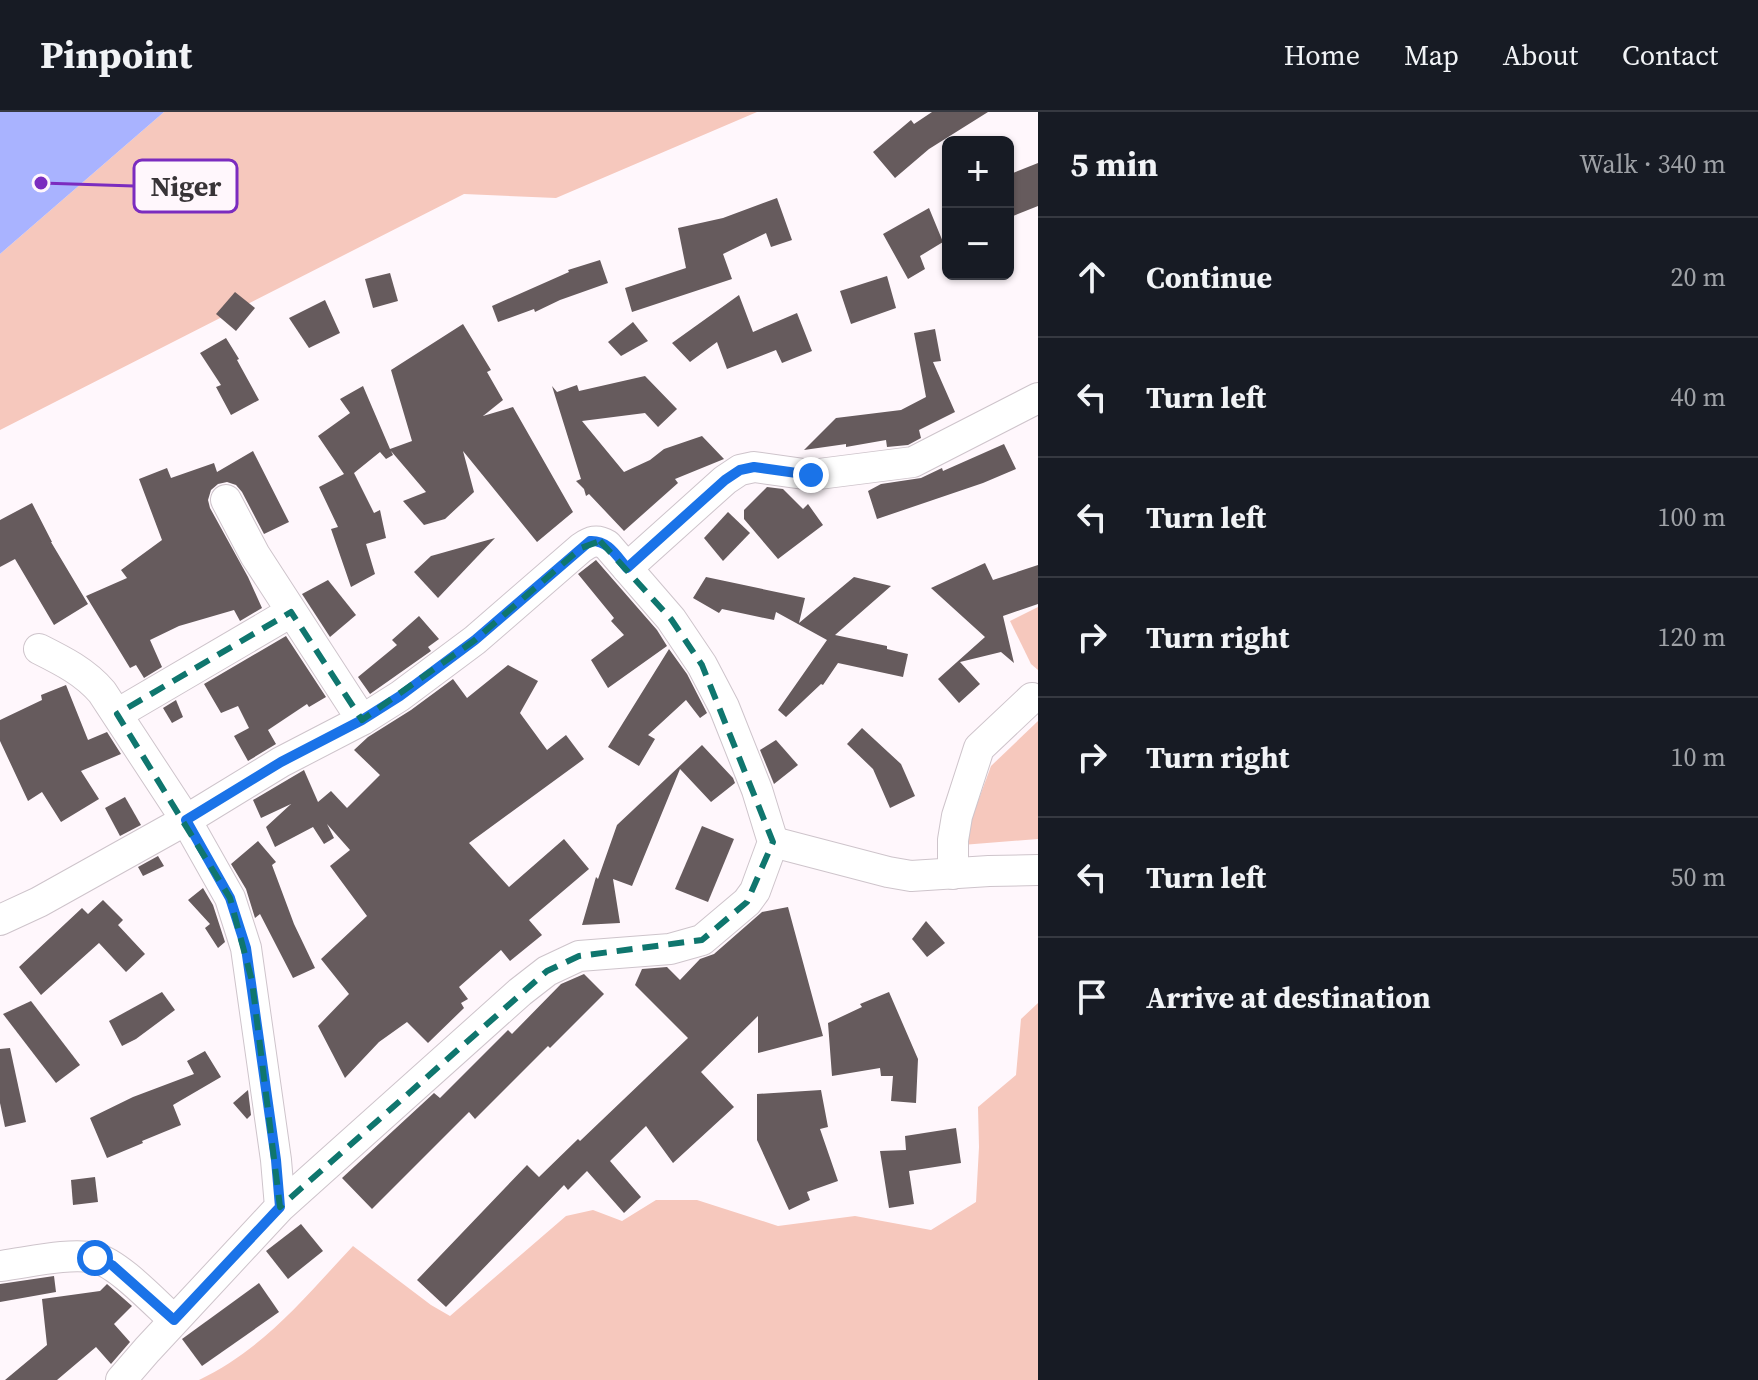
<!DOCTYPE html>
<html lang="en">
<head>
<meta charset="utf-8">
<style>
	:root { --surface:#171b24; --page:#242831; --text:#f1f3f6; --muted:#9ea1a6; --line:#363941 }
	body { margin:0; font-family:"Source Serif 4",serif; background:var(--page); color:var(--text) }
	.controls { position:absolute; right:24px; top:24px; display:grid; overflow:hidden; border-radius:12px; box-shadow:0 2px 6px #0004 }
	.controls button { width:72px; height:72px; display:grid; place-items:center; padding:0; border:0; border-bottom:2px solid var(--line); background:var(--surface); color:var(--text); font:40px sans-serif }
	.stop { position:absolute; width:24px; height:24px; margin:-18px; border:6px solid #1a73e8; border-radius:50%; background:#fff }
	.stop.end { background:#1a73e8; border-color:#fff; box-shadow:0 2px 8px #0008 }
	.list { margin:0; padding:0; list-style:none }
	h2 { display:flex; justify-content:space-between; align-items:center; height:104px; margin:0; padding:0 32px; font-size:34px }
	h2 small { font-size:26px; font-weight:400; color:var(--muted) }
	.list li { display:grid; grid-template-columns:52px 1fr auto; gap:24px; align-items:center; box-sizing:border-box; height:120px; padding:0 32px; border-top:2px solid var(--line) }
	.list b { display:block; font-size:30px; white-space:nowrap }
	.list em { font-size:26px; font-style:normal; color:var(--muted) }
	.icon { flex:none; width:44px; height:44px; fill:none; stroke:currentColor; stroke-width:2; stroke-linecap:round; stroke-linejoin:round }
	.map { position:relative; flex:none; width:1038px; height:1268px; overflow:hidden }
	header { display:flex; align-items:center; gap:48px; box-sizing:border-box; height:112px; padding:0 40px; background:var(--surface); border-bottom:2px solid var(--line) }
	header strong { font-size:38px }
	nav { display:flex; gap:44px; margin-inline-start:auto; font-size:28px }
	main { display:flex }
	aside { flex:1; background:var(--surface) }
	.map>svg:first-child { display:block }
</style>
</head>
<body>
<header>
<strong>Pinpoint</strong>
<nav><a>Home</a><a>Map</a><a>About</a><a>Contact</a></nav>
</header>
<main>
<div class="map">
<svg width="1038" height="1268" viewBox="0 0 1038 1268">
	<rect width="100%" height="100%" fill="#fff7fc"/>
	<g fill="#f6c8bd">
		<path d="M164,0H757L556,86L464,82L0,318V142Z"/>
		<path d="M1038,495V558L1031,552L1010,509Z"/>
		<path d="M1038,609V727L962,733L991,654Z"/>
		<path d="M1038,891V1268H199C264,1237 305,1185 353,1134L431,1193L450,1204L566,1104L593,1098L622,1109L656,1088H697L778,1114L855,1104L931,1118L976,1090L979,1035L978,995L1016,963L1021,907Z"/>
	</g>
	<path fill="#a9b3ff" d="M0,0H164L0,142Z"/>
	<g fill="#665b5d">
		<path d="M932,0H988L929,37L895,66L873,40L911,8L914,12Z"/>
		<path d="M1038,51V94L1008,106V63Z"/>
		<path d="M777,86L792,128L771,135L766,121L723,142L732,167L632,200L625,176L686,156L678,116L723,106Z"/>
		<path d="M929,96L943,130L920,144L925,157L908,167L883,122Z"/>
		<path d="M600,148L608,171L560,188L535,200L534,197L498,210L492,194L569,160L568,158Z"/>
		<path d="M390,161L398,189L373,196L365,167Z"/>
		<path d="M887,164L896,196L851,212L840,179Z"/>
		<path d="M235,180L255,196L236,219L216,202Z"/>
		<path d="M739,183L753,220L797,201L812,239L782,251L776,238L727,257L717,230L690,250L672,231Z"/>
		<path d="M325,188L340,221L309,236L289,206Z"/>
		<path d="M633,210L648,229L621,244L608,230Z"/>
		<path d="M463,212L491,258L487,260L503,288L483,304L513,295L573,400L537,430L463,339L474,380L445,407L424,413L403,389L426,380L391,339L393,343L386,347L380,340L354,361L374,401L380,398L386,426L366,432L375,462L351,475L331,417L338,415L319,375L344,362L318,324L350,301L340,287L363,274L390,337L412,329L391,258Z"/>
		<path d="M935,217L941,249L933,250L955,300L919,318L921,326L908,333L887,335L886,328L846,335V332L804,338L836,306L901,298L926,285L914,221Z"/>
		<path d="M226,226L239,247L237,248L259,288L231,303L216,275L221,273L200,241Z"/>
		<path d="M645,264L677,297L658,315L645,301L582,309L624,360L650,348L664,337L702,324L724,347L675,367L678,371L624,419L589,382L586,384L584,377L576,369L581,367L552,274L557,280L577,273L579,279Z"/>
		<path d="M1004,332L1016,357L983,371L877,407L868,379L881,372L921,366L942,356L943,359Z"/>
		<path d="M253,339L289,410L264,422L242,380L236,373L227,370L218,372L211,378L208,388L210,396L248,465L262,496L240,509L234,498L179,514L150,528L162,555L144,566L136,553L130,556L86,484L127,466L121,458L162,428L139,367L167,356L171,366L214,351L217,360Z"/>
		<path d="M767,375L783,377L803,397L808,392L823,413L778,447L744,407V398Z"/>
		<path d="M32,391L52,430H51L88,492L54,513L15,447L0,455V408Z"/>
		<path d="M728,400L750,421L723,449L704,426Z"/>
		<path d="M495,426L438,486L414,460L431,444Z"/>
		<path d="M596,448L657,518L667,534L608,576L591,548L624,523L611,509L614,506L578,462Z"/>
		<path d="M985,451L993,468L1038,453V492L1003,504L1014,551L1001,540L960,550L980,572L959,591L938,567L985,525L931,476Z"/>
		<path d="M706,465L805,486L799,511L854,465L891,474L835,523L887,534V537L908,542L903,565L838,551L823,573L821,572L786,605L778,598L827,528L776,500L774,508L722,497L719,501L693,486Z"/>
		<path d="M328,468L356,503L330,525L302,482Z"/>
		<path d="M419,504L439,527L428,535L431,539L370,582L358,565L397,533L392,528Z"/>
		<path d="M286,524L326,585L309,595L307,592L268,618L276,632L248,649L234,624L249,616L238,594L221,601L204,572Z"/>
		<path d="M669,537L687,562L707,601L700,606L686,588L648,623L655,627L639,654L608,635Z"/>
		<path d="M508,553L538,569L520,601L547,638L566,623L584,647L469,731L509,775L564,727L589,757L529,808L542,823L510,849L501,838L459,875L468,887L461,891L464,896L428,931L407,910L379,930L345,966L318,914L349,882L321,847L367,804L330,754L350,738L327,712L334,726L324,732L313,715L275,735L266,715L291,692L261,706L253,688L304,658L318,690L331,679L347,696L380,663L354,638L368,625L411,598L453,567L467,586Z"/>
		<path d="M66,573L88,628L107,620L121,642L81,659L99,687L61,710L42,680L28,689L0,629V608L42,588L41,583Z"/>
		<path d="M176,588L183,605L172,611L163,596Z"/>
		<path d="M862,616L901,652L915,684L890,696L873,657L847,632Z"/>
		<path d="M776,628L798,653L774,672L760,638Z"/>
		<path d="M702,633L733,666L735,671L711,690L680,657L632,774L613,767L620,811L582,813L596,765L598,767L617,713Z"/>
		<path d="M125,685L141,713L120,724L105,696Z"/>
		<path d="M702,714L734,727L708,790L675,777Z"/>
		<path d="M258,729L276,750L272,753L294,812L315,856L293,866L260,802L255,806L246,777L231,752Z"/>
		<path d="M158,744L164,754L143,764L138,755Z"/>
		<path d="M203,776L213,793L225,830L218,836L205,816L210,812L188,788Z"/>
		<path d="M103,788L123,808L118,813L145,842L126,860L99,831L41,883L19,855L82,796L88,802Z"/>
		<path d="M788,795L823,924L758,941V904L701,960L734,995L673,1051L646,1014L610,1049L641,1085L624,1101L587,1059L568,1078L564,1073L446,1195L417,1168L527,1053L539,1065L578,1027L580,1029L688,926L635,873L642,857L667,855L680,868L700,847L714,842L762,800Z"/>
		<path d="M926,809L945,831L927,845L912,827Z"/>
		<path d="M584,862L604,882L550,936L548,934L475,1007L469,1000L372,1097L342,1066L434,981L440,986L508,918L512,922L561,872Z"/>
		<path d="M162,880L175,898L136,927L122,934L109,909Z"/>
		<path d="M889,880L918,947L916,991L891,989L893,964H881L880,956L832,964L828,911L862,895L860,892Z"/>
		<path d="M31,889L80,953L56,971L3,902Z"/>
		<path d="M10,936L26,1010L5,1015L0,991V937Z"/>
		<path d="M205,939L221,965L173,993L181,1013L142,1029L143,1031L107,1046L90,1006L133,985L194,962L187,949Z"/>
		<path d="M248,978L251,1003L247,1007L233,991Z"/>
		<path d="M821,978L828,1015L820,1017L838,1069L807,1080L810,1088L789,1098L757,1028V982Z"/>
		<path d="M956,1016L961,1051L909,1059L914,1092L889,1096L880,1039L906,1038L905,1024Z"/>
		<path d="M95,1065L98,1090L73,1093L71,1068Z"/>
		<path d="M301,1112L323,1139L288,1167L266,1139Z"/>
		<path d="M54,1164L56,1180L0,1190V1172Z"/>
		<path d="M259,1171L279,1200L202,1254L182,1227Z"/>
		<path d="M107,1172L132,1194L114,1212L130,1230L111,1252L96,1235L57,1268H5L47,1233L42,1187L100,1179Z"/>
	</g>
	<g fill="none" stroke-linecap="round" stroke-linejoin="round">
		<defs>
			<g id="minor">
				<path d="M226,388L255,443L362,608"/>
				<path d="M627,456L725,368L740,358L754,355L811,363L913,350L1038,286"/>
				<path d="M117,602L291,500"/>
				<path d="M773,730L888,760L911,764L989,759L1038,758"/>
				<path d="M953,762V728L957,704L979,636L1032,586"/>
				<path d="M0,808L39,790L186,708L102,580C85,560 63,549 39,537"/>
				<path d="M0,1154C26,1151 70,1140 95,1146C118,1151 155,1191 174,1208"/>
				<path d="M121,1268L147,1238L280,1095L276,1048L246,836L230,786L186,708L281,650L362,608L400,584L475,528L581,436C591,429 597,427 607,433L671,507L702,553L724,595L757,678L773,730L755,779L747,790L702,828L670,837L579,844L547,859L520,880L280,1095"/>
			</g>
		</defs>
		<use href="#minor" stroke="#cec4cb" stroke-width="32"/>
		<use href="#minor" stroke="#fff" stroke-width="30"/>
	</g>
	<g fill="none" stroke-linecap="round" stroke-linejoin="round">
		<path stroke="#1a73e8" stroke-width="10" d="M95,1146L112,1153L174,1208L280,1095L276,1048L246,836L230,786L186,708L281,650L362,608L400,584L475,528L590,429C608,428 616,443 627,456L725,368L740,358L754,355L811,363"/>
	</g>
	<path fill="none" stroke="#0f766e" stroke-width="6" stroke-dasharray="16 10" stroke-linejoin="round" d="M600,429L671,507L702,553L773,730L747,790L702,828L579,844L547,859L280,1095L252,869L230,786L117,602L291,500L362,608L475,528L581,436Z"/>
	<path fill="none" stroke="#7b2cbf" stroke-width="3" d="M41 71L134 74"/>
	<circle fill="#7b2cbf" stroke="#fff7fc" stroke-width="3" cx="41" cy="71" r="8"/>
	<rect fill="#fff7fc" stroke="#7b2cbf" stroke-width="3" x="134" y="48" width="103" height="52" rx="8"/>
	<g font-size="28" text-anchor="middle" font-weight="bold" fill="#383437">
		<text x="186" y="84">Niger</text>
	</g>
</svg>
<div class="controls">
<button>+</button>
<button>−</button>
</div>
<div class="stop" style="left:95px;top:1146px"></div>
<div class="stop end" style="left:811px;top:363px"></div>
</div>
<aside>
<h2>5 min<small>Walk · 340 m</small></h2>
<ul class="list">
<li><svg class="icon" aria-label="ahead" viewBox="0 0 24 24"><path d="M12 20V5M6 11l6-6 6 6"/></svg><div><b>Continue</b></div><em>20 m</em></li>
<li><svg class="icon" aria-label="left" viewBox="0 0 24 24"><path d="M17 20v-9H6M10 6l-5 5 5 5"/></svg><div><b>Turn left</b></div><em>40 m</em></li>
<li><svg class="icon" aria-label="left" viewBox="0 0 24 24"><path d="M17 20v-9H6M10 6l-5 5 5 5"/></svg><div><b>Turn left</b></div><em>100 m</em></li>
<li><svg class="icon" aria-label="right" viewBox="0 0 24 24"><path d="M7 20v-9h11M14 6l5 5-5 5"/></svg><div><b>Turn right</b></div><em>120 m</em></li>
<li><svg class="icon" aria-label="right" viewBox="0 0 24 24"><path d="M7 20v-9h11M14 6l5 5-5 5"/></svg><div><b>Turn right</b></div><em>10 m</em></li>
<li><svg class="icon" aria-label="left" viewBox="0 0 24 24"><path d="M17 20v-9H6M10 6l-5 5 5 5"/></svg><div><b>Turn left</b></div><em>50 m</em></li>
<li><svg class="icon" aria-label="arrive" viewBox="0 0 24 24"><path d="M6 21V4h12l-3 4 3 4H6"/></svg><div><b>Arrive at destination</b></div></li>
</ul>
</aside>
</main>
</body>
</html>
